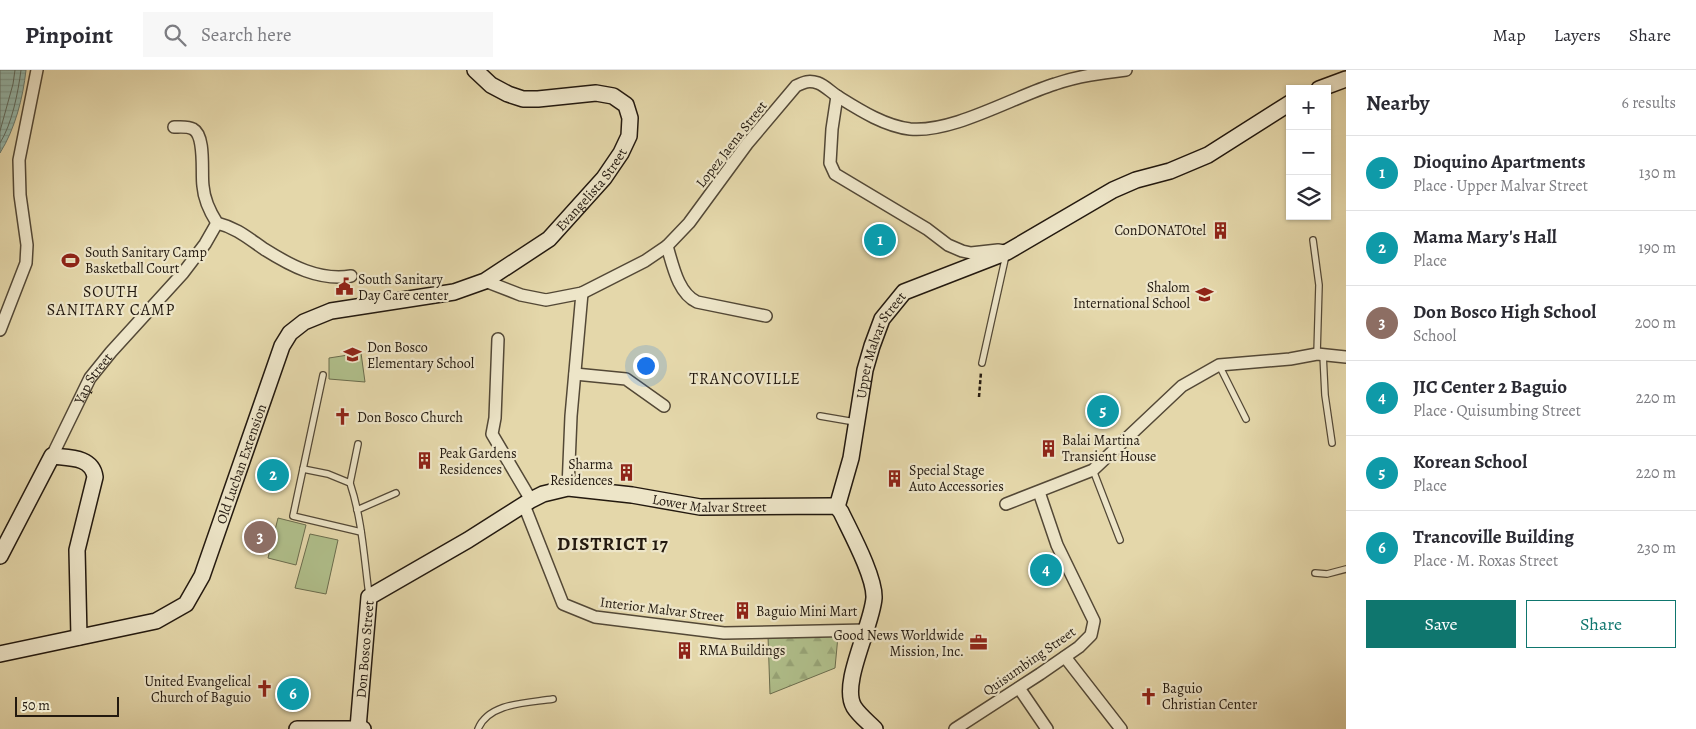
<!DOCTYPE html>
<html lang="en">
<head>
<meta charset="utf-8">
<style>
	:root { --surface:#fff; --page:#f7f7f7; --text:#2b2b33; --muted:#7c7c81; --line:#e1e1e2; --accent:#0f766e }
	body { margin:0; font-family:Alegreya,serif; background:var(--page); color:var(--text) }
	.controls { position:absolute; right:15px; top:15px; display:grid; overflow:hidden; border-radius:0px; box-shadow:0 1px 4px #0004 }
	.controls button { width:45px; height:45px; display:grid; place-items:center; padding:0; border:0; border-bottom:1px solid var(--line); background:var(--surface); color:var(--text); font:25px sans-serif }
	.scale { position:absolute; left:15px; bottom:12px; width:104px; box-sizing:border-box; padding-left:5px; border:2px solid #23190f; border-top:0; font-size:14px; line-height:18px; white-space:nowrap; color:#23190f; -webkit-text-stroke:4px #ede5c8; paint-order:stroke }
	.you { position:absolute; left:645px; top:295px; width:18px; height:18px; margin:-12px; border:4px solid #fff; border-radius:50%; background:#1a73e8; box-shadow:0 0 0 8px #1a73e833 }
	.badge { display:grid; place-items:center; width:32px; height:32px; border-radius:50%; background:var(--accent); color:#fff; font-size:16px; font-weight:700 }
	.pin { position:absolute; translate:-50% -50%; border:2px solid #fff; box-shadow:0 1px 5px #0006 }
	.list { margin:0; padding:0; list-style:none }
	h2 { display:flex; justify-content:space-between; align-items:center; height:65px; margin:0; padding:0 20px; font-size:21px }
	h2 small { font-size:16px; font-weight:400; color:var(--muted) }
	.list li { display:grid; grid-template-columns:32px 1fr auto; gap:15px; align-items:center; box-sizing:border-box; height:75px; padding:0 20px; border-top:1px solid var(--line) }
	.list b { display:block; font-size:19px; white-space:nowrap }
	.list p { margin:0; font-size:16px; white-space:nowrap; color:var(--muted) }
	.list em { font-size:16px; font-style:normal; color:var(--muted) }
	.actions { display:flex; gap:10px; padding:15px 20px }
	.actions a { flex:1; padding:11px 0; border:1px solid var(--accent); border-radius:0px; text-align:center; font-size:18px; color:var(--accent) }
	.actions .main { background:var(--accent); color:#fff }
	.icon { flex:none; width:28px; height:28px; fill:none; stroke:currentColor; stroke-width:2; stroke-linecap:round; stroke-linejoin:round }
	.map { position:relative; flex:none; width:1346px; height:659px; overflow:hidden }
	header { display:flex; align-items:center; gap:30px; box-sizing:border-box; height:70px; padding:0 25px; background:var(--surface); border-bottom:1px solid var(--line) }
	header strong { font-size:24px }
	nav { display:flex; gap:28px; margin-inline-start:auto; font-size:18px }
	.search { width:350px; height:45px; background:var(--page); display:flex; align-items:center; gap:12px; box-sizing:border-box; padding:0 18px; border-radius:0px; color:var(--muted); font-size:19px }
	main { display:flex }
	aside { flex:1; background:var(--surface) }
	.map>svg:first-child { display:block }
</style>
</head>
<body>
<header>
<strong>Pinpoint</strong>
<div class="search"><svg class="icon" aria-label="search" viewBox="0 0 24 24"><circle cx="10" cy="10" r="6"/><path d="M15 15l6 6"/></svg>Search here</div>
<nav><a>Map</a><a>Layers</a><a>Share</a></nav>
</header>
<main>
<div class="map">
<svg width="1346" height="659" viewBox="0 0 1346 659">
	<defs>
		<pattern id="forest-firs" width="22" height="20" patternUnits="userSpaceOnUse" patternTransform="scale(1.25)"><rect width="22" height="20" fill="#b0bf8b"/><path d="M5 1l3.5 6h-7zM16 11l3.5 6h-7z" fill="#97a477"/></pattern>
		<pattern id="water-rules" width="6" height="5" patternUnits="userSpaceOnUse" patternTransform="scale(1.25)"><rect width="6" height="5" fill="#95b9ad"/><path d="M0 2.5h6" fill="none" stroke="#809e94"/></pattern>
	</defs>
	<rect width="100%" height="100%" fill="#e4d7aa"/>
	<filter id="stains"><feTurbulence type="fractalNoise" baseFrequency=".004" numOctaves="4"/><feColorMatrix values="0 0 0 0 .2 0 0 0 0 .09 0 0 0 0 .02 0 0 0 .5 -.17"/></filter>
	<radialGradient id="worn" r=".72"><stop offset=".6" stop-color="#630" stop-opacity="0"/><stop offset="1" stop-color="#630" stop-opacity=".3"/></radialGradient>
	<path fill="url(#forest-firs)" stroke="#6a6c4d" d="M768,566H838L835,598L770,624Z"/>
	<g fill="#b0bf8b" stroke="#6a6c4d">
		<path d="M361,283L365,312L329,309V288Z"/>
		<path d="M278,448L306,455L296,495L268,488Z"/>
		<path d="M310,464L338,470L326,524L295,518Z"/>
	</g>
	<path fill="url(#water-rules)" stroke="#67796e" d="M0,0H26C23,28 15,59 0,83Z"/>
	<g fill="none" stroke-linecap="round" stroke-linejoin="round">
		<g stroke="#5c695e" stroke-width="1">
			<path d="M0,61L13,14L15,0"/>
			<path d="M0,73C12,54 18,23 21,0"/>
		</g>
		<defs>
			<g id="lane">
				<path d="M1313,170L1319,215L1317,284"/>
				<path d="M1323,284L1325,325L1332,373"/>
				<path d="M982,293L1006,185"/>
				<path d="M1219,295L1246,349"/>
				<path d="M323,305L293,446L361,462"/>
				<path d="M820,346L855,352"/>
				<path d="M303,399L328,404L350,413C362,449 364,487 369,525"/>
				<path d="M1093,400L1120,470"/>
				<path d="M350,413L358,374"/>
				<path d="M357,440L396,423"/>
				<path d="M1315,503L1327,504L1346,499"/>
				<path d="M478,659C489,632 529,633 553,629"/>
			</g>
			<g id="street">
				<path d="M837,26L832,59L830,93L835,104L927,159L948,175L962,181L971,183L998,180L1005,181"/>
				<path d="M174,57C180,57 188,56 193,59C206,66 201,103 203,116C204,129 210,142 217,153C237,158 248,168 264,179C291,196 319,211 351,206"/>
				<path d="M667,176C673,196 678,223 697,232L766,246"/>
				<path d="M485,211L521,225L546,230L582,223L645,191L667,176L689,153L747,74L796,16C804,12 809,10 818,13C824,15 831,22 837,26C858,39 884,56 910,59C953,63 1013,27 1055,14C1078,6 1102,3 1126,0"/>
				<path d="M0,260L26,193L27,175L20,125L19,90L37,0"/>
				<path d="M498,269L495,348L492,364L531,430"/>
				<path d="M575,304L626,309L664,336"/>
				<path id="s1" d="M52,386L90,308L111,282L183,203L205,174L217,153"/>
				<path d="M568,418L571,346L582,223"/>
				<path d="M1006,434L1093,400L1182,316L1219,295L1290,289L1317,284L1346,287"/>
				<path d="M524,435L563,534L595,547L724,563L866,560"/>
				<path d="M1065,587L1121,659"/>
				<path d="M1019,618L1047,659"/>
				<path d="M955,659L1040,604L1079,577L1091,565L1094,551L1057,475L1039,422"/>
			</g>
			<g id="secondary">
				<path d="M1319,19L1346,9"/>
				<path id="s2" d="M837,437L851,388L865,300L872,276L882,249L904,222L1007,182L1113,120L1136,110L1170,101L1208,85L1290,33"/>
				<path d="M0,486L52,386C68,388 92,386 95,407L77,480L79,567"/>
				<path id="s3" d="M0,584L156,551L186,534L202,506L282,276L290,263L304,252L331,241L454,222L485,211L549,169L604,108L621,83L629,66L630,48L626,35L613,26L596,23L538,29H523L508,24L491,15L475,0"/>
				<path id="s4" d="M358,658L369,527L468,470L531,430L543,424L568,418L632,425L700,437L832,436L837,437L841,442C851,463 875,507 874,528C872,556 840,614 854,637C859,645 868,652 875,659"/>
				<path d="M297,659H363"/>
			</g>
		</defs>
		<use href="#lane" stroke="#534836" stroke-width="8"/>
		<use href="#street" stroke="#534836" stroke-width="14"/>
		<use href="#secondary" stroke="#23190f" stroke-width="18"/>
		<path stroke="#23190f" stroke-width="2.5" stroke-dasharray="4 2.5" stroke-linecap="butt" d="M979,327L981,302"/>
		<use href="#lane" stroke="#ede5c8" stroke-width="5.5"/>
		<use href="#street" stroke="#ede5c8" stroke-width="11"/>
		<use href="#secondary" stroke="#ede5c8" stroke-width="15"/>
	</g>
	<defs>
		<symbol id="building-bare" viewBox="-9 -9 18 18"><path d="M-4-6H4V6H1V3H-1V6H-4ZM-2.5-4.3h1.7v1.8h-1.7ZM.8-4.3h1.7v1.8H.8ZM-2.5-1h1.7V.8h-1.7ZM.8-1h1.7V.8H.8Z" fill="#8f2418" stroke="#ede5c8" stroke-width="2.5" paint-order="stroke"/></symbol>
		<symbol id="stadium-bare" viewBox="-9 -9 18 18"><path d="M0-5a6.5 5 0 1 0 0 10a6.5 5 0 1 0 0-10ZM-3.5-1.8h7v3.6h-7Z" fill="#8f2418" stroke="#ede5c8" stroke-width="2.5" paint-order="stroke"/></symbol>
		<symbol id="civic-bare" viewBox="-9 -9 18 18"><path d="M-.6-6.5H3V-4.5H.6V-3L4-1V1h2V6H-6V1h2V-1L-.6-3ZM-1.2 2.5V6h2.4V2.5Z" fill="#8f2418" stroke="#ede5c8" stroke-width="2.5" paint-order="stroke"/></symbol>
		<symbol id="school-bare" viewBox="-9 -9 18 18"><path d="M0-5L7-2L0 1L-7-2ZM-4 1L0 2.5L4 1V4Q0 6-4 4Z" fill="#8f2418" stroke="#ede5c8" stroke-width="2.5" paint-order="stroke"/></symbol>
		<symbol id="church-bare" viewBox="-9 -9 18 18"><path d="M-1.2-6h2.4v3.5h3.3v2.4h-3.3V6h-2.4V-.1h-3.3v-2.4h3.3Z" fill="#8f2418" stroke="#ede5c8" stroke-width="2.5" paint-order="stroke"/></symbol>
		<symbol id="office-bare" viewBox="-9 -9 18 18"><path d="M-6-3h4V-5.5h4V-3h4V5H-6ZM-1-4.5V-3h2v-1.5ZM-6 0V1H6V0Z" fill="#8f2418" stroke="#ede5c8" stroke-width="2.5" paint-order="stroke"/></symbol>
	</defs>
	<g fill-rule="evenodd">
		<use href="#building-bare" x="1208" y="148" width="25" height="25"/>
		<use href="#stadium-bare" x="58" y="178" width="25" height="25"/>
		<use href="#civic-bare" x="332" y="204" width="25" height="25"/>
		<use href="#school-bare" x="1192" y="212" width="25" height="25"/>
		<use href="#school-bare" x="340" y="272" width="25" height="25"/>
		<use href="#church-bare" x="330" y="334" width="25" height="25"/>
		<use href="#building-bare" x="1036" y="366" width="25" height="25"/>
		<use href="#building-bare" x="412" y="378" width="25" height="25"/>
		<use href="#building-bare" x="614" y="390" width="25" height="25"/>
		<use href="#building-bare" x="882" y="396" width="25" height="25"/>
		<use href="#building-bare" x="730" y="528" width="25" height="25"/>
		<use href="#office-bare" x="966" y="560" width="25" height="25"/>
		<use href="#building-bare" x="672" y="568" width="25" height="25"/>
		<use href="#church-bare" x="252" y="606" width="25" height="25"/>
		<use href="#church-bare" x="1136" y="614" width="25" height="25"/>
	</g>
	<g text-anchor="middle" stroke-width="4.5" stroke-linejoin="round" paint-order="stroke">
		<g font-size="14" fill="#23190f" stroke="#ede5c8">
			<text transform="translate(731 74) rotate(-52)" y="5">Lopez Jaena Street</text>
			<text dy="5" stroke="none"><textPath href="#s3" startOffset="831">Evangelista Street</textPath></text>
			<text dy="5" stroke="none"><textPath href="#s2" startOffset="169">Upper Malvar Street</textPath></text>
			<text dy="5" stroke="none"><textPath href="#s1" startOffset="88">Yap Street</textPath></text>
			<text dy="5" stroke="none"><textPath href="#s3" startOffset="345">Old Lucban Extension</textPath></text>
			<text dy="5" stroke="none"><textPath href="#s4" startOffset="502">Lower Malvar Street</textPath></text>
			<text transform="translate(662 539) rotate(7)" y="5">Interior Malvar Street</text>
			<text dy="5" stroke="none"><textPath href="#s4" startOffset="79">Don Bosco Street</textPath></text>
			<text transform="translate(1029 591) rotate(-35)" y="5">Quisumbing Street</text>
		</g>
		<g font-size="14" fill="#23190f" stroke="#ede5c8" text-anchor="start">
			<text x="1206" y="165" text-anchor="end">ConDONATOtel</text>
			<text x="85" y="187">South Sanitary Camp<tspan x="85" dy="16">Basketball Court</tspan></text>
			<text x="358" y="214">South Sanitary<tspan x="358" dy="16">Day Care center</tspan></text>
			<text x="1190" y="222" text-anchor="end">Shalom<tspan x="1190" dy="16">International School</tspan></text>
			<text x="367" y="282">Don Bosco<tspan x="367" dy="16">Elementary School</tspan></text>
			<text x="357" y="352">Don Bosco Church</text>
			<text x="1062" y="375">Balai Martina<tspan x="1062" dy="16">Transient House</tspan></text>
			<text x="439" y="388">Peak Gardens<tspan x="439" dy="16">Residences</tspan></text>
			<text x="613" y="399" text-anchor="end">Sharma<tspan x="613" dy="16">Residences</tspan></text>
			<text x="909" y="405">Special Stage<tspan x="909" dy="16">Auto Accessories</tspan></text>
			<text x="756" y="546">Baguio Mini Mart</text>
			<text x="964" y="570" text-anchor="end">Good News Worldwide<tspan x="964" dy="16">Mission, Inc.</tspan></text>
			<text x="699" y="585">RMA Buildings</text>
			<text x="251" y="616" text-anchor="end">United Evangelical<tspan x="251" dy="16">Church of Baguio</tspan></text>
			<text x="1162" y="623">Baguio<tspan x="1162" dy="16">Christian Center</tspan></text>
		</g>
		<g font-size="16" letter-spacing="1" fill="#23190f" stroke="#ede5c8">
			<text x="111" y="227">SOUTH<tspan x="111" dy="18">SANITARY CAMP</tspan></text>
			<text x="745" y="314">TRANCOVILLE</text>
		</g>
		<g font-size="19" font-weight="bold" letter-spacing="1" fill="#23190f" stroke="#ede5c8">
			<text x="613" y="480">DISTRICT 17</text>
		</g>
	</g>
	<rect width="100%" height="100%" filter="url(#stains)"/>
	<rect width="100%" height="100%" fill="url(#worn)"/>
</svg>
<div class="controls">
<button>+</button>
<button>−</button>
<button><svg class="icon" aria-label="layers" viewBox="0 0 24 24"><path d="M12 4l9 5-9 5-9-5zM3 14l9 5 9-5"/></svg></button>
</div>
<div class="scale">50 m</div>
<div class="you"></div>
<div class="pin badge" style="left:880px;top:170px;background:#0f9aa8">1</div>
<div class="pin badge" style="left:273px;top:405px;background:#0f9aa8">2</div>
<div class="pin badge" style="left:260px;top:467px;background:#8d6e63">3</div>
<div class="pin badge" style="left:1046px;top:500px;background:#0f9aa8">4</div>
<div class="pin badge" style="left:1103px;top:341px;background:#0f9aa8">5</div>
<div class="pin badge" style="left:293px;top:624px;background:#0f9aa8">6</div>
</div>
<aside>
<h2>Nearby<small>6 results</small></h2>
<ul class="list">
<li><span class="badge" style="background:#0f9aa8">1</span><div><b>Dioquino Apartments</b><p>Place · Upper Malvar Street</p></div><em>130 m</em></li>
<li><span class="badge" style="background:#0f9aa8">2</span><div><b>Mama Mary's Hall</b><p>Place</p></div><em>190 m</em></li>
<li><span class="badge" style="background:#8d6e63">3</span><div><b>Don Bosco High School</b><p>School</p></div><em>200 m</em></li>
<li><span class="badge" style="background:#0f9aa8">4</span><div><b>JIC Center 2 Baguio</b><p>Place · Quisumbing Street</p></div><em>220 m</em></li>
<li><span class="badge" style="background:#0f9aa8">5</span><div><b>Korean School</b><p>Place</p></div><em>220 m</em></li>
<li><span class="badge" style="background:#0f9aa8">6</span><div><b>Trancoville Building</b><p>Place · M. Roxas Street</p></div><em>230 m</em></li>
</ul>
<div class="actions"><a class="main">Save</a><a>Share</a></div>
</aside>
</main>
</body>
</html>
